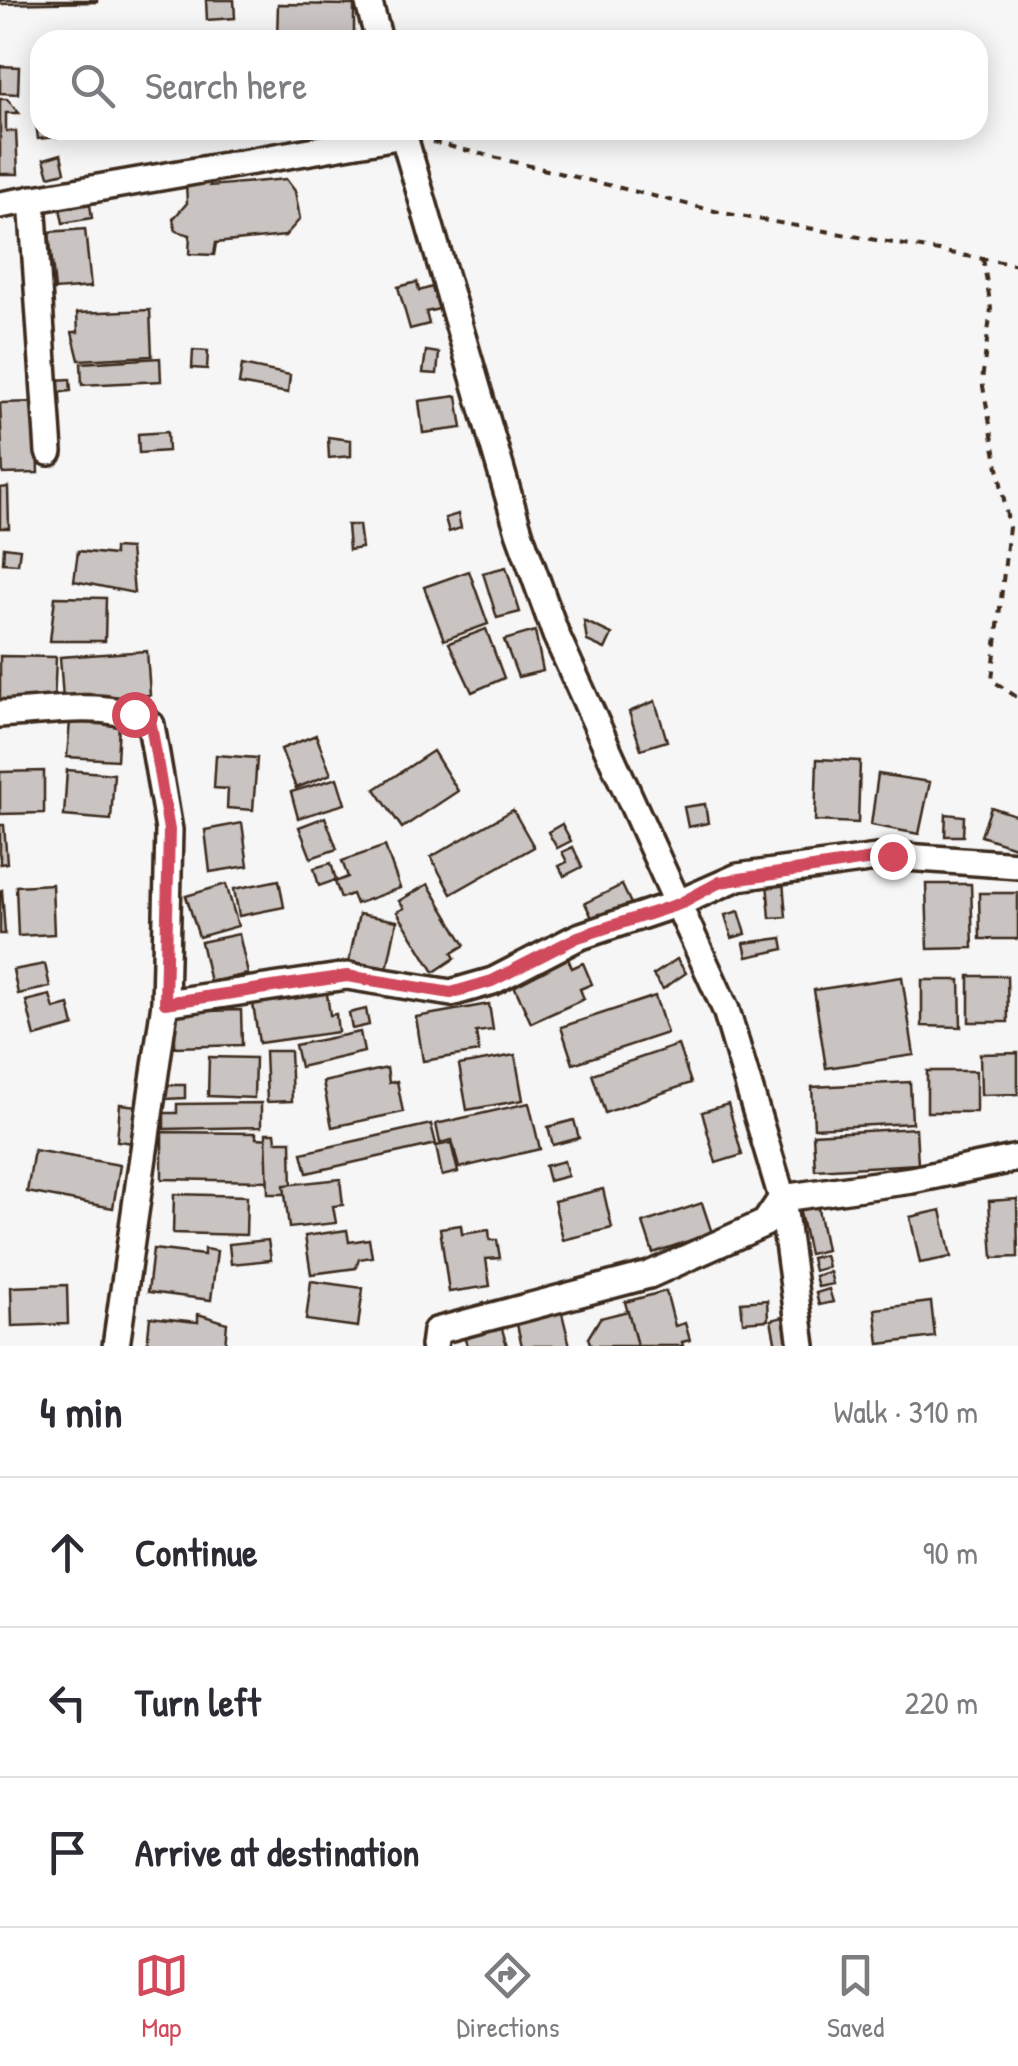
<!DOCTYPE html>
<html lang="en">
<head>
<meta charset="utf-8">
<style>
	:root { --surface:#fff; --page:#f7f7f7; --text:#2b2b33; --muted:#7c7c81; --line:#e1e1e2; --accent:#d1495b }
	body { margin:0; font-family:"Patrick Hand",sans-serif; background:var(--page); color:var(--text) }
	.stop { position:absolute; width:30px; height:30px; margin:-22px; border:8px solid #d1495b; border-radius:50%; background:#fff }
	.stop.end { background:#d1495b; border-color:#fff; box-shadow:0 2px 10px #0008 }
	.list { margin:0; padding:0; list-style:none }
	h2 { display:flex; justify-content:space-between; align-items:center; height:130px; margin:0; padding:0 40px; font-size:42px }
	h2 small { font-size:32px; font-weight:400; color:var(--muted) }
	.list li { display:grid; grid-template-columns:65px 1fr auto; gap:30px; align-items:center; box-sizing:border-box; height:150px; padding:0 40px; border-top:2px solid var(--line) }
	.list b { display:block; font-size:38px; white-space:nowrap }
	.list em { font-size:32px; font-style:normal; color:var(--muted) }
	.icon { flex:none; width:55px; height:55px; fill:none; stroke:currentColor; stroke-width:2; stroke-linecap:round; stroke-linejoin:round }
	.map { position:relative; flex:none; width:1018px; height:1346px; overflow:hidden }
	.search { position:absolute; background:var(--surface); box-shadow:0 5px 25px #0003; left:30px; right:30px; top:30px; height:110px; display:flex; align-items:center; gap:25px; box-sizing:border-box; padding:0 35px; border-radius:30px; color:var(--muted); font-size:38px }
	.sheet { height:580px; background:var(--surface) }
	nav { display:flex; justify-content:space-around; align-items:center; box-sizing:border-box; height:140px; border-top:2px solid var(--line); background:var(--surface); font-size:28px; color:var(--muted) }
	nav a { display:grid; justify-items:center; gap:5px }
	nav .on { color:var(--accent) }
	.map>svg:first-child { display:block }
</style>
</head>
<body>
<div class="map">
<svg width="1018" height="1346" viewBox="0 0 1018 1346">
	<rect width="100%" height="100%" fill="#f7f6f6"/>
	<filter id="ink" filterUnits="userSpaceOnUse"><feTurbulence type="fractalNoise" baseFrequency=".01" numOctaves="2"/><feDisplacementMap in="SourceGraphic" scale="20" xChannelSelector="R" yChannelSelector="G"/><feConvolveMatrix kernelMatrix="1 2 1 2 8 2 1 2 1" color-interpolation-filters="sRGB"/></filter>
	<g filter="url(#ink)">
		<g fill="#c9c3c1" stroke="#3b2a1e" stroke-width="2.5">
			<path d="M0,0H97V2L0,4Z"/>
			<path d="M206,0H234L235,18L207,20Z"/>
			<path d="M278,4L354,5V40H277Z"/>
			<path d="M0,66L19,67L18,94L0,93Z"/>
			<path d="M0,99H7L19,113H6V131H16L18,174H0Z"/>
			<path d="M40,107V130H76L77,135L38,139L34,108Z"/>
			<path d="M137,130H178L140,140Z"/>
			<path d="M61,154L65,172L49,176L44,159Z"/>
			<path d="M210,179V186L286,179L295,191L300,219L285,236L216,243L214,255L189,254L190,235L176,231L173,219L187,203L186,183Z"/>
			<path d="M89,198L92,218L63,223L59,203Z"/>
			<path d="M85,229L91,287L55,290L49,232Z"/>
			<path d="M417,282L419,291L432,287L439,309L426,312L429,324L410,329L398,287Z"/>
			<path d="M150,310L152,356L79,360L72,332H78L77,313Z"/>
			<path d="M193,350L208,351L207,369L192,368Z"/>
			<path d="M426,351L439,353L437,374L423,373Z"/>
			<path d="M160,358L161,381L82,385L81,363Z"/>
			<path d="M242,365L290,375L288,393L239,384Z"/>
			<path d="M70,379L71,391L55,393L54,380Z"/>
			<path d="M457,396L462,428L423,433L419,401Z"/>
			<path d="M36,402L38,473L3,474L0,403Z"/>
			<path d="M167,432L168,451L139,453L138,434Z"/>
			<path d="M328,437L351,440V456L329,458Z"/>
			<path d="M8,487L9,528H0V488Z"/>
			<path d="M458,514L461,528L449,532L445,518Z"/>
			<path d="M347,525H359L362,548L349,550Z"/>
			<path d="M4,547L20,549L18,564L3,563Z"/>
			<path d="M114,548L130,549L134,593L74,581L78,551L114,555Z"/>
			<path d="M506,567L520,612L497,618L483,573Z"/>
			<path d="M469,571L488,624L444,640L424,587Z"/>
			<path d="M55,597L106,598L105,641H50Z"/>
			<path d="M584,621L612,634L605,649L587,641Z"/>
			<path d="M486,629L504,678L472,692L449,643Z"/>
			<path d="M535,631L543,671L518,677L504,640Z"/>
			<path d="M147,651L150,695L63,700L60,657Z"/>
			<path d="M0,656L56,657L54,705L0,703Z"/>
			<path d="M655,701L667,741L641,749L629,712Z"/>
			<path d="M70,721L119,724L117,760L67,757Z"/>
			<path d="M316,735L331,774L296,788L281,749Z"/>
			<path d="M433,751L458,791L402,828L375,789Z"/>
			<path d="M216,755L257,758L253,810L227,808L228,789L214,788Z"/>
			<path d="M817,759L860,761L858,823L815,821Z"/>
			<path d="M67,770L114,774L111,820L64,816Z"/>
			<path d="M44,771V813L0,814V772Z"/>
			<path d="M878,774L930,782L919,834L871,825Z"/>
			<path d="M337,778L345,804L298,818L291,792Z"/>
			<path d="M705,804L708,823L688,827L684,807Z"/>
			<path d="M991,807L1018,816V848L981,836Z"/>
			<path d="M513,810L534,847L451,894L431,857Z"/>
			<path d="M946,814L964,816L963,836H945Z"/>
			<path d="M325,817L337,849L311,858L299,827Z"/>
			<path d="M242,823L248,866L210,872L205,830Z"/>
			<path d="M562,824L571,841L557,848L548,832Z"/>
			<path d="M0,825H4L7,863L0,864Z"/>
			<path d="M385,846L400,888L356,904L352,894L341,898L335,882L348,877L342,861Z"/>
			<path d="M573,847L582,867L564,876L559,866L567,862L562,852Z"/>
			<path d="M331,863L336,880L319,886L314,868Z"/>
			<path d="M279,880L284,907L239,916L234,889Z"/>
			<path d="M783,881L786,917L770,918L767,882Z"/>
			<path d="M52,884L54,934L18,936L16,886Z"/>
			<path d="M226,884L238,926L199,937L186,896Z"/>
			<path d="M428,884L465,945L452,953L455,958L434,972L397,912L404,908L399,901Z"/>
			<path d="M926,884H971L973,948L928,949Z"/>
			<path d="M622,885L633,908L596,926L585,903Z"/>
			<path d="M2,890L5,934H0V891Z"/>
			<path d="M979,893H1018V939H980Z"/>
			<path d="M739,911L746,934L732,938L725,915Z"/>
			<path d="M359,914L397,921L387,969L349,961Z"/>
			<path d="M239,934L248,974L210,982L201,942Z"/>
			<path d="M782,938L784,949L747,957L744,943Z"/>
			<path d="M567,956L572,968L583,963L592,984L580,989L584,999L531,1023L512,981Z"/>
			<path d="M677,959L686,973L663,989L653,975Z"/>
			<path d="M45,964L50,987L18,994L13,970Z"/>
			<path d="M969,976H1007L1008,1022H969Z"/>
			<path d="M902,977L914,1055L826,1068L814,990Z"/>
			<path d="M922,980H960L961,1027L922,1026Z"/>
			<path d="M326,987L330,1015L336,1014L338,1032L259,1043L252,997Z"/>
			<path d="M50,995L54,1009L69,1005L74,1026L35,1037L26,1001Z"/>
			<path d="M655,996L667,1033L573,1064L561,1027Z"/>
			<path d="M489,1004L493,1030L476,1032L479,1052L423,1061L416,1017Z"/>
			<path d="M366,1009L369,1025L352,1029L349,1013Z"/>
			<path d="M241,1010L242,1045L175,1047V1012Z"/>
			<path d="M360,1032L364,1052L300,1067L295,1045Z"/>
			<path d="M678,1045L691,1083L605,1113L592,1074Z"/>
			<path d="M265,1051H290L292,1101L267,1102Z"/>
			<path d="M1018,1053V1094L981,1095L980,1054Z"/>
			<path d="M515,1055L523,1100L467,1110L459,1065Z"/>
			<path d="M209,1057L255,1058L254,1098L208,1096Z"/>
			<path d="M387,1068L389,1083L397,1081L403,1112L332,1127L323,1082Z"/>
			<rect x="927" y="1071" width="49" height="41"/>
			<path d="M910,1082L912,1123L814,1128L812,1087Z"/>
			<path d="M165,1085H185V1098L166,1099Z"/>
			<path d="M261,1103V1127L164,1129V1113H177V1104Z"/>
			<path d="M529,1103L540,1149L459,1168L452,1140L440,1143L436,1124Z"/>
			<path d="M120,1104L138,1106L134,1143L117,1141Z"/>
			<path d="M728,1104L742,1155L716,1163L702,1112Z"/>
			<path d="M574,1120L579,1138L553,1145L548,1127Z"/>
			<path d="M431,1124L436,1144L307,1173L302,1153Z"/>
			<path d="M916,1128L918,1164L815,1170L813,1134Z"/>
			<path d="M162,1132L256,1133V1138L272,1139V1181L162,1179Z"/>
			<path d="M266,1133H275L276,1141H291L292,1194H268Z"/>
			<path d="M451,1143L458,1172L442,1176L436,1146Z"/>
			<path d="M34,1150L120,1165L113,1208L27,1192Z"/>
			<path d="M564,1161L568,1176L549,1181L545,1166Z"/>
			<path d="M340,1179L343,1205L333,1206L336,1223L289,1228L284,1185Z"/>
			<path d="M603,1189L612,1228L563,1240L554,1201Z"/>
			<path d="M174,1194L247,1196L246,1235L173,1233Z"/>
			<path d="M1017,1199L1018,1257L993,1258L989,1201Z"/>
			<path d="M702,1203L712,1233L653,1253L643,1223Z"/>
			<path d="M817,1204L826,1250L809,1254L799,1208Z"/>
			<path d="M941,1210L951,1257L920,1263L910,1217Z"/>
			<path d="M461,1225L462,1234L489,1230L490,1240H497L500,1258L486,1259L490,1286L449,1292L440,1228Z"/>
			<path d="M347,1230L349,1242L369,1239L372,1257L359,1259L356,1268L311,1274L305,1236Z"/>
			<path d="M268,1240L271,1260L231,1264L229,1244Z"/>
			<path d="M153,1249L204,1255V1249L217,1251L211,1300L148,1292Z"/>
			<path d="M825,1255L828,1267L814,1271L811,1258Z"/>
			<path d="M830,1272L833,1284L818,1287L815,1276Z"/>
			<path d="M311,1281L363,1288L358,1327L306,1320Z"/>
			<path d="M67,1285L68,1324L12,1326L11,1287Z"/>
			<path d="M829,1289L833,1302L819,1305L816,1293Z"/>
			<path d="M666,1291L675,1326L685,1323L690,1340L682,1342L683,1346H637L625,1302Z"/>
			<path d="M767,1300L768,1320L743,1322L741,1302Z"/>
			<path d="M931,1302L935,1337L879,1344L875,1309Z"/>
			<path d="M560,1305L570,1346H522L515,1316Z"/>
			<path d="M628,1311L637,1346H591L588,1338L600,1318Z"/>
			<path d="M198,1314L227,1323L225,1346H147L150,1317L198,1322Z"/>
			<path d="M783,1317L789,1346H776L771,1320Z"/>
			<path d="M500,1322L507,1346H467L463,1333Z"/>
		</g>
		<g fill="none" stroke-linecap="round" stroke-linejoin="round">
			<defs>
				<g id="minor">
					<path d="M368,0L379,40"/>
					<path d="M402,130L519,532L556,635L726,1010L782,1198L802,1346"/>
					<path d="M32,199L49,452"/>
					<path d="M0,205L403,135"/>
					<path d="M0,714C46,712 112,698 151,725L169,830L165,1003L116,1346"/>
					<path d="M165,1003L347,976L451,993L493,981L578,937L679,903L738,877L891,856L1018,865"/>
					<path d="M434,1346L436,1331L649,1275L765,1223L782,1198L912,1180L1018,1158"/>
				</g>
			</defs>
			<use href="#minor" stroke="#3b2a1e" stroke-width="32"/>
			<g stroke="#3b2a1e" stroke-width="4" stroke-dasharray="8 8" stroke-linecap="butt">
				<path d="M432,142L723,213L1018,265"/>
				<path d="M983,258L991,309L982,381L1009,527L992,680L1018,698"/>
			</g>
			<use href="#minor" stroke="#fff" stroke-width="25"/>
		</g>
	</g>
	<g fill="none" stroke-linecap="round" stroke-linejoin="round" filter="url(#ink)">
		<path stroke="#d1495b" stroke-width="12" d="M134,714L151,725L169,830L165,1003L347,976L451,993L492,981L578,937L679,904L720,882L892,856"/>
	</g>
</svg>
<div class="stop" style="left:134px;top:714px"></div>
<div class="stop end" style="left:892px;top:856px"></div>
<div class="search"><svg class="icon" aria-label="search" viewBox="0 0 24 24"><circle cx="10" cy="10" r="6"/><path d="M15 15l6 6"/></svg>Search here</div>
</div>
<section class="sheet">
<h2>4 min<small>Walk · 310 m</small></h2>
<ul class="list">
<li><svg class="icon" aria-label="ahead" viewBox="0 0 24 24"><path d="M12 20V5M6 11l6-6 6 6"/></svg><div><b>Continue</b></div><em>90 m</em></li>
<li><svg class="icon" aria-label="left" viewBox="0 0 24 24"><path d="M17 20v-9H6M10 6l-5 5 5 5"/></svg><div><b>Turn left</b></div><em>220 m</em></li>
<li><svg class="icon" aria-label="arrive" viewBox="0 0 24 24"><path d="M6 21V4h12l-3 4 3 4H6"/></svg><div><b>Arrive at destination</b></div></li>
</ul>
</section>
<nav>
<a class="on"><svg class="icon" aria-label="map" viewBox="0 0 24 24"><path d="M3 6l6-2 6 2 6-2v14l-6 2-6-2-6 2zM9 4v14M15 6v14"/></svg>Map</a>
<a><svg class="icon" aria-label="directions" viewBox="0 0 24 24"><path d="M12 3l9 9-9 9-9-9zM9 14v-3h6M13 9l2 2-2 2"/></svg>Directions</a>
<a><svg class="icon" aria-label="saved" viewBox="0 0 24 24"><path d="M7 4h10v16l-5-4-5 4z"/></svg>Saved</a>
</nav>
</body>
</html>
